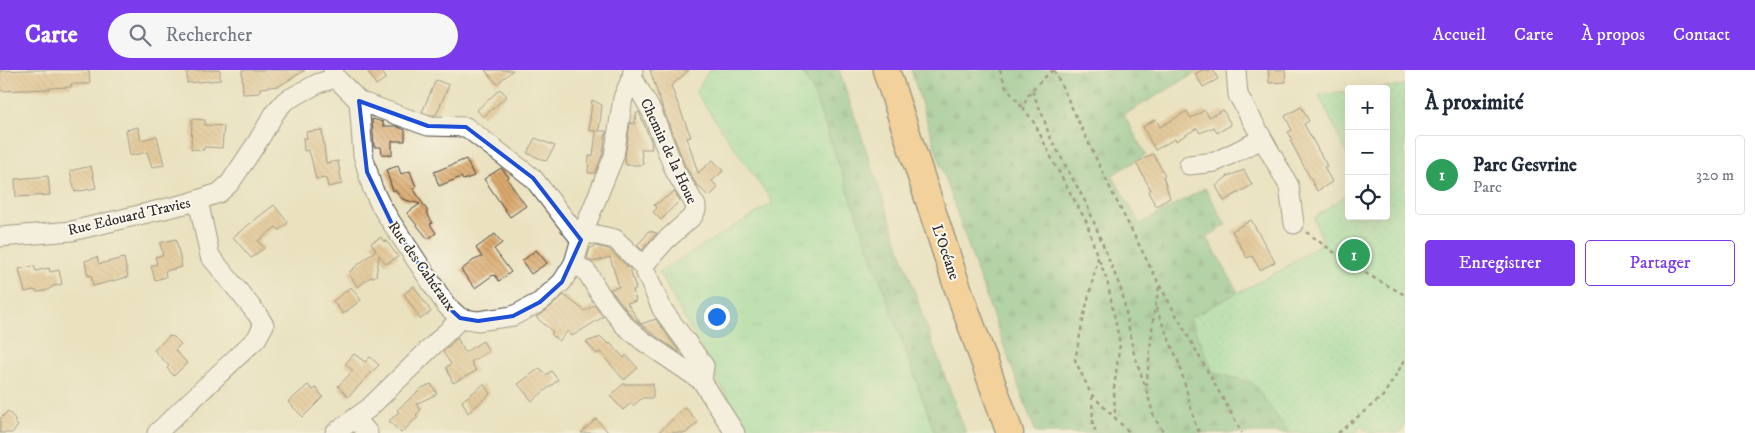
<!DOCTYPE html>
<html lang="fr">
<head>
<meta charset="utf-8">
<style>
	:root { --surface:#fff; --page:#f6f6f7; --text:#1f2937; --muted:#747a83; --line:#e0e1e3; --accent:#7c3aed }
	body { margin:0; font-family:"IM FELL DW Pica",serif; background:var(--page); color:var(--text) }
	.controls { position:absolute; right:15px; top:15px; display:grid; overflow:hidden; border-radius:5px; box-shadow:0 5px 20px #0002 }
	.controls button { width:45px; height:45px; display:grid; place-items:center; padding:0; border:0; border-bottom:1px solid var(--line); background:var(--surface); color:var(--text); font:25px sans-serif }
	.you { position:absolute; left:716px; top:246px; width:18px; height:18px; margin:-12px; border:4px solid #fff; border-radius:50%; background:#1a73e8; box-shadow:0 0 0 8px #1a73e833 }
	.badge { display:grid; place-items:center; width:32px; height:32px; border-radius:50%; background:var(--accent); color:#fff; font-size:16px; font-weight:700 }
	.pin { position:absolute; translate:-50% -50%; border:2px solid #fff; box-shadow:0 1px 5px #0006 }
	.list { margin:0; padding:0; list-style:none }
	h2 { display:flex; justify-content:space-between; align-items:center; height:65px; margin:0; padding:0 20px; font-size:21px }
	h2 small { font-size:16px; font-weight:400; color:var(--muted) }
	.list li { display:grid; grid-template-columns:32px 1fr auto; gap:15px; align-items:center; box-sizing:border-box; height:80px; margin:0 10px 10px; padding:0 10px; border:1px solid var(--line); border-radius:5px }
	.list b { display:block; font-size:19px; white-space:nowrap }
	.list p { margin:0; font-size:16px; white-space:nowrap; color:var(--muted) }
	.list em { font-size:16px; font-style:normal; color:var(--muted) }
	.actions { display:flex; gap:10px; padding:15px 20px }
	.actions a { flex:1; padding:11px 0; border:1px solid var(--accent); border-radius:5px; text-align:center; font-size:18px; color:var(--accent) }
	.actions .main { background:var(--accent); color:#fff }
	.icon { flex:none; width:28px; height:28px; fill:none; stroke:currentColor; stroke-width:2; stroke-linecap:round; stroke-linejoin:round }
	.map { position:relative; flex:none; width:1405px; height:363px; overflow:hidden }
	header { display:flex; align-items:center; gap:30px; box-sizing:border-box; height:70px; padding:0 25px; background:var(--accent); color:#fff }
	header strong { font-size:24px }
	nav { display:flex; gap:28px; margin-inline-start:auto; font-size:18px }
	.search { width:350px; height:45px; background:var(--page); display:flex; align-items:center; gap:12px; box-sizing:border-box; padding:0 18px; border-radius:28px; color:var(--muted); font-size:19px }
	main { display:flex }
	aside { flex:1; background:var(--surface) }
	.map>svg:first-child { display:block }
</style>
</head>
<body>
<header>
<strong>Carte</strong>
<div class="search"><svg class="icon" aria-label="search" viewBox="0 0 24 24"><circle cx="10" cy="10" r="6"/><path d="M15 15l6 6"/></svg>Rechercher</div>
<nav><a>Accueil</a><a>Carte</a><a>À propos</a><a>Contact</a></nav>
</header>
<main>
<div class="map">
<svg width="1405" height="363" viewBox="0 0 1405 363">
	<defs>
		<pattern id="grass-tufts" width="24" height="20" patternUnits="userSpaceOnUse" patternTransform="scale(1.25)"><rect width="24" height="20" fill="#8de0a0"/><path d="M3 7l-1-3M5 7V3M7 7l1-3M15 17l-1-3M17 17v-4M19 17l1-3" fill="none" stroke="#7ac08a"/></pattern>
		<pattern id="forest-firs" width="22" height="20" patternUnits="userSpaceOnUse" patternTransform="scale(1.25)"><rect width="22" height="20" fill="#72be86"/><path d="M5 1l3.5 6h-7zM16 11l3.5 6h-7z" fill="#5e9b6e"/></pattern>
		<pattern id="park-dots" width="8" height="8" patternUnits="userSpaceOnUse" patternTransform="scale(1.25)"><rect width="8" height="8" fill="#8de0a0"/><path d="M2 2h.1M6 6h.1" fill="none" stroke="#7ac08a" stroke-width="1.8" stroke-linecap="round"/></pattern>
		<pattern id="building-back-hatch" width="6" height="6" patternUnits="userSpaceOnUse" patternTransform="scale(1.25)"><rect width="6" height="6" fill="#dcaa6e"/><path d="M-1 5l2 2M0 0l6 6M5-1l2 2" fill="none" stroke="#b38b5b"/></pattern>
	</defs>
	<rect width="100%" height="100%" fill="#fbf7ec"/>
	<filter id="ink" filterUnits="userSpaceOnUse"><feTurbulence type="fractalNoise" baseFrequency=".02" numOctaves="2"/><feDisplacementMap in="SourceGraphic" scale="10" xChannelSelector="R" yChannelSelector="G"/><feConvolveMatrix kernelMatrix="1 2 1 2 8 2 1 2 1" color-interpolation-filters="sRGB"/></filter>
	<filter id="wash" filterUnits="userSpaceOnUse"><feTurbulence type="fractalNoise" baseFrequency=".0096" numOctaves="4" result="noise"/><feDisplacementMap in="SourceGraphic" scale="20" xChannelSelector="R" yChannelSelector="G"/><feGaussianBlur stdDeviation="1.12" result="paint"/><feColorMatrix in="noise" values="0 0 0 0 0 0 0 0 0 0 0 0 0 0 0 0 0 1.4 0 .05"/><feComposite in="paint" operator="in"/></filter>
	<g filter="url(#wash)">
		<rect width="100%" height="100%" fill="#eae1bf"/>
		<path fill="url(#grass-tufts)" stroke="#5c8666" d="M709,0H801L812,19L935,363H747L659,202L773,133L696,23Z"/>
		<g fill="url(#forest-firs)" stroke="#4e7458">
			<path d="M801,0H839L927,258L966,363H935L812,19Z"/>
			<path d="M911,0H1124L1128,2L1132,0H1201L1124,45L1146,85L1112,105L1140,154L1205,118L1226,155L1207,167L1238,222L1190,248L1214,303L1252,312L1289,363H1036C991,243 948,123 911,0Z"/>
		</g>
		<g fill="url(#park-dots)" stroke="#5c8666">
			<path d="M1405,15V355L1399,363H1369L1361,356L1356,363H1289L1252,312L1214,303L1190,248L1283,199L1323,172L1314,148L1349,123V146H1386V19H1371Z"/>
			<path d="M1349,21V88L1319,25Z"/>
		</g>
		<g id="blocks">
			<g fill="url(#building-back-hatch)">
				<path d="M25,0H89L90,14H71V17L50,18V19L0,21V1Z"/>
				<path d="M187,0H220V10L187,13Z"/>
				<path d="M242,0H305L279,16L260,18V23L243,24Z"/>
				<path d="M367,0H381L386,8L376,15Z"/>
				<path d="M485,0H513L497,14Z"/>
				<path d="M650,0H689L671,16L691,67L687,68L698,103L713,90L723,101L712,111L718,118L709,127L696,114L685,96L662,36Z"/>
				<path d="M1202,0H1213L1218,9L1203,17L1195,4Z"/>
				<path d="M1268,0H1285L1286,12L1269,13Z"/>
				<path d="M436,10L449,15L436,45H430L422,42Z"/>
				<path d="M500,19L507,26L483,47L477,40Z"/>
				<path d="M592,30L602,35L599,61H606L603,83L595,103H588L589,86H593L596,61L589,60Z"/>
				<path d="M1301,37L1309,51L1304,54L1327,96L1324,97L1332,112L1317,121L1290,70L1292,69L1288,62L1292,60L1285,46Z"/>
				<path d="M1205,40L1209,47L1223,40L1231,55L1217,63L1214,57L1200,63L1197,58L1176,71L1175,69L1155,80L1143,57L1156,49L1160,57L1187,41L1191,48Z"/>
				<path d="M639,42L651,71L652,79H641L643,95H626L625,87L630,53L634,54L637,43Z"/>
				<path d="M192,49L205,50V55L224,56L222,78L204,77V80L191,79Z"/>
				<path d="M372,49L383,52V56H396L405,60V71H392V85L382,84L381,77H374Z"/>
				<path d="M138,57L141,70L157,66L164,95L152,97L147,82L130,86L126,60Z"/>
				<path d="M322,60L326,93L338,91L342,114L328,117L326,108L316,109L310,83H308V80L304,81L303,68H307L306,62Z"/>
				<path d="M535,68L555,76L546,91L527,83Z"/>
				<path d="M1153,84L1165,105L1163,106L1170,128L1156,136L1148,122L1151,120L1136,93Z"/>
				<path d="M466,89L474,106L463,110L461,107L439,116L434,102Z"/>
				<path d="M91,96L96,118L75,122L70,101Z"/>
				<path d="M398,96L401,104L410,101L416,117L413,118L427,140V144L433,153L430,154L436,163L428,169L407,143L420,134L402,129L395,120L393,121L386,100Z"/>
				<path d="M501,98L509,107L507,109L526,136L510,147L484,109Z"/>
				<path d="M1244,100L1252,115L1224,131L1216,116L1228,106Z"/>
				<path d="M48,106L50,125L16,127L15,109Z"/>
				<path d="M674,122L680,130L661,150L653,142L657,138L654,135Z"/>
				<path d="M274,135L288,153L279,160L276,157L258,171L264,178L251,188L233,167Z"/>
				<path d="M1251,150L1275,192L1260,200L1252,186L1247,188L1232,161Z"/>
				<path d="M648,161L657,163L642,180L637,175L646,166Z"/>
				<path d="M495,164L502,173L494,179L511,202L499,211L495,205L494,206L493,205L475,218L461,200L474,190L482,187L476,178Z"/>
				<path d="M381,167L384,172L386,170L398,187L386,194L379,185L376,206L369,208L358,217L348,203L376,180L371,173Z"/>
				<path d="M176,169L182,197L165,201L166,207L155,210L151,196L157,194L155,187L163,185L160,173Z"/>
				<path d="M596,176L609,179L630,199L636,219L633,220L636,231L627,233L641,254L656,249L680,283L650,262L632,247L610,219L619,217L610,187L593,192L587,188L590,178Z"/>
				<path d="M536,180L547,193L531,204L522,191Z"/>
				<path d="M97,187L99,194L124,188L128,207L93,216L91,205L88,206L85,191Z"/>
				<path d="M34,196L36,201L49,198L50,202L59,200L62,214L53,216L48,220L40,222L33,220L25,222L19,199Z"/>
				<path d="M414,216L431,242L420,249L404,224Z"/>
				<path d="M351,217L361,230L343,244L333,231Z"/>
				<path d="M564,225L585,241L594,235L603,247L572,266L568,261L559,271L551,264L553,262L536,247L547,240Z"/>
				<path d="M169,266L174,267L181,274L175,280L187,293L174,306L167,298L169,296L154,280Z"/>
				<path d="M601,267L608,274L610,273L624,288L626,285L638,298L624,310L600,282L597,284L586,272Z"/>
				<path d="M457,268L465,282L483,271L489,281L471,292L476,301L453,313L446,297L451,294L443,282Z"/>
				<path d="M354,284L365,292L370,287L379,295L348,327L338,316L353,301L345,294Z"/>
				<path d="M540,298L546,305L551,301L558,310L532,331L518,314Z"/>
				<path d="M431,314L437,324L416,334L421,340L416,345L418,347L401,363L389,351L399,342L397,340L422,318Z"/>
				<path d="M484,314L490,324L468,343L462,331Z"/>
				<path d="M623,314H653V328H642L633,336L631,333L623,340L610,326Z"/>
				<path d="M308,315L313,320L316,318L323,327L303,347L288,332Z"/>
				<path d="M685,337L698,352L693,356L686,363H658Z"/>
				<path d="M8,341L16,350L14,352L18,356L12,363H0V349Z"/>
				<path d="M596,349L609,363H581Z"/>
			</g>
		</g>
	</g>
	<g filter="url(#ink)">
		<use href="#blocks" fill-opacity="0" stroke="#484641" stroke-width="1"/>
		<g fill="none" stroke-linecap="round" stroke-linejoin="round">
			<defs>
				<g id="minor">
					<path d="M333,0L336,8L359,31L363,85L372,117L380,134L391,152L446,235L460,248L478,251L513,246L540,232L562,212L574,193L583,162L614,86L623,28L632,7L633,0"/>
					<path d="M1236,0L1238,25L1289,116L1294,154"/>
					<path d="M632,7L652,42L675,101L696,136V140L693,146L665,171L643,196L662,239L704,296L702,311"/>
					<path d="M359,31L428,56L466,57L533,108L581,170"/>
					<path d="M1189,95L1215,92L1262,69"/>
					<path d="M583,162L615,169L643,196"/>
					<path d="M0,167L72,161L189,133L219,123L230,113L258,71L276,41L285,31L319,13L336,8"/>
					<path d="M574,193L587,202L600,224L624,255L643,271L702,311L735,363"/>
					<path d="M355,348L368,363"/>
					<path d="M157,363L257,268L264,255L257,244L210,186L198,130"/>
					<path d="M335,363L369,338L454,255L460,248"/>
				</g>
				<path id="highway" d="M886,0L956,213L1010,363"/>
			</defs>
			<use href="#minor" stroke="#484641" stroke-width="21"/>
			<use href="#highway" stroke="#484641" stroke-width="29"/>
			<g stroke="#484641" stroke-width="2.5" stroke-dasharray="4 4" stroke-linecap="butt">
				<path d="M1000,0L1005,16L1023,38"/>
				<path d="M1053,0C1041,11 1025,22 1024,39L1035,54L1054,93L1087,153L1098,189L1084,245L1075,290L1091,324L1130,363"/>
				<path d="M1054,0L1113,124L1160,216L1242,363"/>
				<path d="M1032,21L1043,46L1049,65L1087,135L1122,222L1133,280L1146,319"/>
				<path d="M1306,162L1356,198L1405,225"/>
				<path d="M1099,190L1107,210L1120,274L1114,318L1115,348"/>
				<path d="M1159,217L1154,242L1146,319L1154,347L1164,363"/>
				<path d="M1156,238L1180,296L1196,357L1200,363"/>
				<path d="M1092,326L1093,354L1096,363"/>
				<path d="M1338,363L1383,326L1405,290"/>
			</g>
			<use href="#minor" stroke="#fff" stroke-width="19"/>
			<use href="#highway" stroke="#fdbc70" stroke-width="26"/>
		</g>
	</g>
	<path d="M0 0H1405V363H0ZM359,31L428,56L466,57L533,108L581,170L562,212L540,232L513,246L478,251L460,248L446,235L391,152L367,102Z" fill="#eae1bf" fill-opacity=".55" fill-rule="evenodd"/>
	<path fill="none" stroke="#1d4ed8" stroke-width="4" stroke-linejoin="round" d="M359,31L428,56L466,57L533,108L581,170L562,212L540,232L513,246L478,251L460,248L446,235L391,152L367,102Z"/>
	<g text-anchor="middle" stroke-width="4" stroke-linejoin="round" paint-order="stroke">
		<g font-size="15" fill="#2b2b2b" stroke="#fbf7ec">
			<text transform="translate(669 81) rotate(65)" y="5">Chemin de la Houe</text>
			<text transform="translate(129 146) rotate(-13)" y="5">Rue Edouard Travies</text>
			<text transform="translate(946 182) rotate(71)" y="5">L’Océane</text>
			<text transform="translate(422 196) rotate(55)" y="5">Rue des Cahéraux</text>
		</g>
	</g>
</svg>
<div class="controls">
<button>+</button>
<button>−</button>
<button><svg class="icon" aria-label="locate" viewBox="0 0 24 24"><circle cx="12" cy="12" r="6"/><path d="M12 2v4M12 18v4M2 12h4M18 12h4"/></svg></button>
</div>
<div class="you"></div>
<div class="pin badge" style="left:1354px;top:185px;background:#2e9e5b">1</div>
</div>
<aside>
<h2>À proximité<small></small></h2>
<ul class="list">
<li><span class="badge" style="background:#2e9e5b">1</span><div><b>Parc Gesvrine</b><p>Parc</p></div><em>320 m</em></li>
</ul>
<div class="actions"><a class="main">Enregistrer</a><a>Partager</a></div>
</aside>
</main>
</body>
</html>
